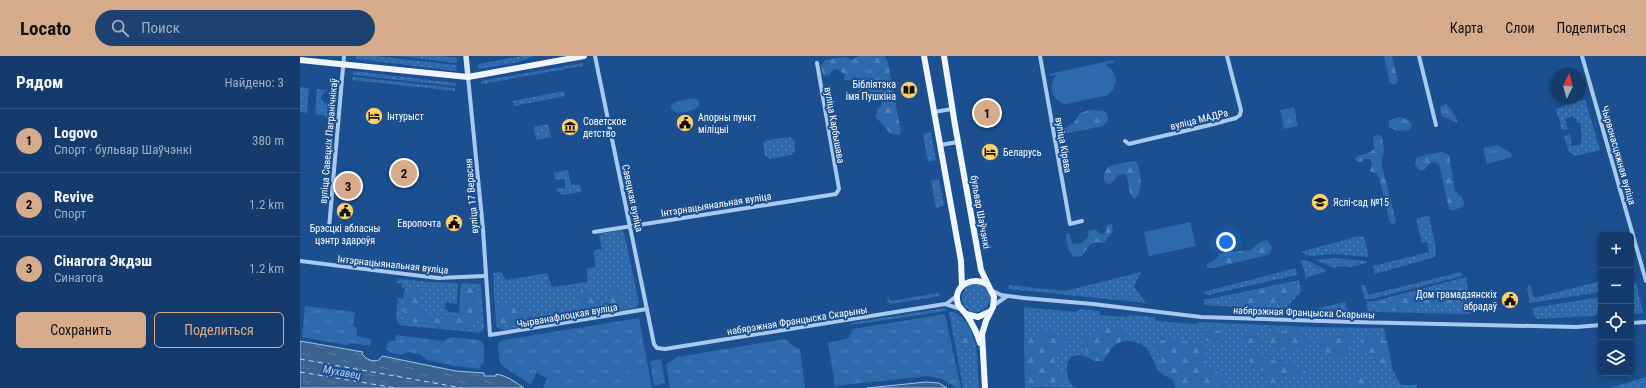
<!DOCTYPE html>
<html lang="ru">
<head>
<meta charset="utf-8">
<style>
	:root { --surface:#143b6b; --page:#1d4271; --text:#f1f3f6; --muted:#9dadc1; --line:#33557e; --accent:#d6ab8b }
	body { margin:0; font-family:"Roboto Condensed",sans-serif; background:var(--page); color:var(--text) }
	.controls { position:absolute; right:12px; bottom:12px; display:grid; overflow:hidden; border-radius:6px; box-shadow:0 2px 6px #0003 }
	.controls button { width:36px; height:36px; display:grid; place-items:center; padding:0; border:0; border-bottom:1px solid var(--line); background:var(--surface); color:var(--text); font:20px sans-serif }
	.compass { position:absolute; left:1250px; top:12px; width:36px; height:36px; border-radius:50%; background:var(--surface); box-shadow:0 2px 6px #0003; rotate:6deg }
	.you { position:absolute; left:926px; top:186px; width:14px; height:14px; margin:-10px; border:3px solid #fff; border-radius:50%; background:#1a73e8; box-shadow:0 0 0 6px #1a73e833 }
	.badge { display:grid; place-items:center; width:26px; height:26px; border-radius:50%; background:var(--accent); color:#111; font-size:13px; font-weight:700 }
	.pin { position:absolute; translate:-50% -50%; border:2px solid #fff; box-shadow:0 1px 4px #0006 }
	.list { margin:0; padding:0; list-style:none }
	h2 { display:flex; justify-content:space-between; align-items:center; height:52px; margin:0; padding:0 16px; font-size:17px }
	h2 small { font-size:13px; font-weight:400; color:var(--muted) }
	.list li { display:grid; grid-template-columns:26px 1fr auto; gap:12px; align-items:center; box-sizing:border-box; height:64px; padding:0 16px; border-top:1px solid var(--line) }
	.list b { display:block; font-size:15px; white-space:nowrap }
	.list p { margin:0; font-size:13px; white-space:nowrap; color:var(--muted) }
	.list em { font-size:13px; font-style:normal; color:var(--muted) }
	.actions { display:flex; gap:8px; padding:12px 16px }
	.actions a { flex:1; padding:9px 0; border:1px solid var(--accent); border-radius:6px; text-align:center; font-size:14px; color:var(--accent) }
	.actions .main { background:var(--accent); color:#111 }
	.icon { flex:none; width:22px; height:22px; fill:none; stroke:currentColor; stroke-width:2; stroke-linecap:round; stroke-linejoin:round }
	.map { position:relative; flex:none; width:1346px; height:332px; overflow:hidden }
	header { display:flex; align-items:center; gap:24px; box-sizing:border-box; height:56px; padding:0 20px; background:var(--accent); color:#111 }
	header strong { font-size:19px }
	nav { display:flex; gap:22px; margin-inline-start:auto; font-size:14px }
	.search { width:280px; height:36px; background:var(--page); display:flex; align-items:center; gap:10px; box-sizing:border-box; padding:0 14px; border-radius:22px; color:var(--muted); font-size:15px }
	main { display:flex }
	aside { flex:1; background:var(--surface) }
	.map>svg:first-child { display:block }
</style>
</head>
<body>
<header>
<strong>Locato</strong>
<div class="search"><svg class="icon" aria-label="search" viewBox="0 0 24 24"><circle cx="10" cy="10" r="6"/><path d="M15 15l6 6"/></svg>Поиск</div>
<nav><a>Карта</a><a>Слои</a><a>Поделиться</a></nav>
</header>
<main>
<aside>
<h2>Рядом<small>Найдено: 3</small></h2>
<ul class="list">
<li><span class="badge">1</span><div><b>Logovo</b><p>Спорт · бульвар Шаўчэнкі</p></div><em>380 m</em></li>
<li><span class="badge">2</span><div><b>Revive</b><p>Спорт</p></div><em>1.2 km</em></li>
<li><span class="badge">3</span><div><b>Сінагога Экдэш</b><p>Синагога</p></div><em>1.2 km</em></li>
</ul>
<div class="actions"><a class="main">Сохранить</a><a>Поделиться</a></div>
</aside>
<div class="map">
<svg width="1346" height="332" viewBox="0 0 1346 332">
	<defs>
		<pattern id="grass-dots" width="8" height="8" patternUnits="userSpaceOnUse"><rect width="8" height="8" fill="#2e69ad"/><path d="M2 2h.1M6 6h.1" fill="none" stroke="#4d80b9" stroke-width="1.8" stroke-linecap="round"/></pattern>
		<pattern id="forest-firs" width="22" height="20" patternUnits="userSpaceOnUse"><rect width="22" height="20" fill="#2e69ad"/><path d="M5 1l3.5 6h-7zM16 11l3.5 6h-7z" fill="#4d80b9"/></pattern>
		<pattern id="park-tufts" width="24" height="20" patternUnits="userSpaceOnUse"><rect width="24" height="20" fill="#2e69ad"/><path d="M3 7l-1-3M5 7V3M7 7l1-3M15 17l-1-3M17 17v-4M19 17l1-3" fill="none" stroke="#4d80b9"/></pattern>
		<pattern id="water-ripples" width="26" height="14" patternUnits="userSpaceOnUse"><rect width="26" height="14" fill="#3c6290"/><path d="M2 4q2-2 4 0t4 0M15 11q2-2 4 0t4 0" fill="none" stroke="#597aa1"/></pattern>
	</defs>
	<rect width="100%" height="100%" fill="#1b4f8f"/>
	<g fill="url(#grass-dots)">
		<path d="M56,0H75L157,9L156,15L56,3Z"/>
		<path d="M99,0H141L157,2V7Z"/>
		<path d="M222,0H234L218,6L179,13L178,8Z"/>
		<path d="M282,7L283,10L181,28V25Z"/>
		<path d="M53,15L156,27V30L53,19Z"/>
		<path d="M53,21L155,32V35L52,24Z"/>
		<path d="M0,31L9,32L7,57L0,56Z"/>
		<path d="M17,33L27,34C22,37 18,42 25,47H30L34,41L30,82H28L30,63L25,61L24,59L15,58Z"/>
		<path d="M264,35L265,40L214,50L213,45Z"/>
		<path d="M1285,43L1300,94L1276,100L1269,96L1264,80L1270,78L1272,90L1280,89L1282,83L1280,66L1277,67L1276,62L1274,63L1273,60L1265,63L1268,73L1262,74L1256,53Z"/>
		<path d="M248,68L251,81L236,84L234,71Z"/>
		<path d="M631,76L636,104L628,106L623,78Z"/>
		<path d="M490,81L494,84L495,95L491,99L470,103L465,100L463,87L467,84Z"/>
		<path d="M268,114L271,129H279L281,131V136L262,139L257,135V132H266L264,123L255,124L254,117Z"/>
		<path d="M639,123L644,150L636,152L631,124Z"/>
		<path d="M1129,159L1136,194L1135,201L1075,218L1073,210L1129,196L1127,186L1122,187L1116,163Z"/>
		<path d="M322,174L325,181L339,247L336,252L204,274L198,272L196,269L193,217L201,216L206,224L247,217L252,231L287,226V212L295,211L294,194L302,193L299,178Z"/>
		<path d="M1059,180L1064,181L1069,201L1035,198L1010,200L1000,196Z"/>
		<path d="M1034,202L1067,205V207L1050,211L1040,210L1034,212L1016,204Z"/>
		<path d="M1001,204L1009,205L1027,215L1006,222Z"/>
		<path d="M996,212L997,219L908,239L903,236Z"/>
		<path d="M841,216L834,231L846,247L708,233L709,229L765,235Z"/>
		<path d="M1161,216L1162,220L1071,243H1065L1061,230L1065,229L1068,239Z"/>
		<path d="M1166,221L1171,250L1170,258L1068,256L1066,245L1071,246Z"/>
		<path d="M100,223L129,226L158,227L157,248L146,246L145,253L150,256L159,257L161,227L179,228L181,230L184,273L180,277L100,269L96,262L98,242H103L105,232H102V227H96Z"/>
		<path d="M999,224L1001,235L984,254L904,249V243H909Z"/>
		<path d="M1301,225V236L1230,247L1227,232L1230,229L1234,242Z"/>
		<path d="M1336,226L1343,257L1331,258V231Z"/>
		<circle cx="676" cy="242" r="14"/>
		<path d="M638,237L640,240L591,248L588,246L587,242L589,241L590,245Z"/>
		<path d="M1301,241V254L1295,260L1236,263L1232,252Z"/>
		<path d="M1045,246L1048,256L1011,255V254Z"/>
		<path d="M724,251L776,256L779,253L799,255L801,259L826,261L830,259L854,261L857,265L896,268L899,266L1010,271L1084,272L1093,315L1101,329H1117V332H876L873,323C869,321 865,320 862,318C850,309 856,289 831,285C826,284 820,285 816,288C810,292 808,300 802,305C791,306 783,295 771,301C764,310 766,324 775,332L740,331L725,332Z"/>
		<path d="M645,252L646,255L551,269V267Z"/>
		<path d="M649,256C654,255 656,257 660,260C680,277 677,308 679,332H663Z"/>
		<path d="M1346,321V332H1310Z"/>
	</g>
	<g fill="url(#forest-firs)">
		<path d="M559,0H585L588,7L601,76L599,79L590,77L576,61L577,54L582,48V41L579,37L574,38L570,43L559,39L558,29L569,27L570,23L547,20L537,13L532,14L530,19L523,20L521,10L525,4L545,1L552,4Z"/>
		<path d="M1084,0H1092L1098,25L1095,29L1090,27Z"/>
		<path d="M790,54L804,55L807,58L808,64L803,70L768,77L763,75V73L774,67L780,57Z"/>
		<path d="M1100,61L1110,65L1112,70L1109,74L1097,75L1089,71V64Z"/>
		<path d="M1076,79L1082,80L1084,96L1081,106L1096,165L1094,168L1090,167L1079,121L1075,117L1070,115L1072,108L1070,103H1065L1060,106L1056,105L1055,102C1061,97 1069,99 1074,93L1073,81Z"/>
		<path d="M1143,96L1149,99L1155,135L1162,141L1165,149L1155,154H1150L1149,153L1139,108L1132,106L1124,114H1120L1115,109L1116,102L1124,99Z"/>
		<path d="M831,105H836C841,115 844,137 834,143C826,136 831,126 825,118L818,119L811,128H807L804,124C803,105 819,110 831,105Z"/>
		<path d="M812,168L813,175L804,187C790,184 789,190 782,200L773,201C768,194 766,186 766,178L769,177L772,187C779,190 783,186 788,181L789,175L795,173L799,177L803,178L806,175L807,169Z"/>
		<path d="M967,184L972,191L970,198L967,199L914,212H907V208L915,204L920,197L951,194L958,187Z"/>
		<path d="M1154,228L1159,229L1162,234L1160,242L1153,247H1128L1102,256L1081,253L1076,251L1079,246Z"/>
		<path d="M991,229L995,230L997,234C986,255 963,250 944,249L940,248L937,245L938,242L941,238Z"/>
		<path d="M115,231L119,232L122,235L118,248L123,258L135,262L158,261L161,258L163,234L169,231L176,232L178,235C178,248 184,269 167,272C151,271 114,272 104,258C102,249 105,234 115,231Z"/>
		<path d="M286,233L293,237L297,245L295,253L287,256L281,252L278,243L281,235Z"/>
		<path d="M315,234L320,235L322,241L317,251L310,252L307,248C306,242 308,236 315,234Z"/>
		<path d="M205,248C212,248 229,256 233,262V266C223,272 209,271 199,266L197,262L198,253Z"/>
		<path d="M661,266C669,270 676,287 672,294C664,292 658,277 657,270Z"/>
		<path d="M808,271H819L824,273L827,280L823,285L814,289L802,305H796L790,303L783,288V282L797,278Z"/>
		<path d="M953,272L957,276L959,287L956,290C950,291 943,289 941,282L949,273Z"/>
		<path d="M997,273L1002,275L1003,280L1010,286V290L1008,292C996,294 967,297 966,280L970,277Z"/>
		<path d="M906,274L922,275L924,281L919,285H906L902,280L903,276Z"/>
		<path d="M746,276C753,277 774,281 764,292C760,295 756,297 754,301L755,308L764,318L763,323C756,328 749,326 741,329C734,331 733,332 725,332L724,282Z"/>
		<path d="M1046,277L1051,278L1053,283L1052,292L1045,297L1041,303L1037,302L1020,293L1019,285L1022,281Z"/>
		<path d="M1069,278C1084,279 1093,292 1089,307L1087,309L1076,308L1069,298L1061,293V284Z"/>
		<path d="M862,284C877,285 893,283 905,295V305L907,311L925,320L927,327L926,332H876L873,323L863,319L859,315L861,303C858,297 854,294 856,287Z"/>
		<path d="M951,300H959L1000,312L1004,314L1007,319L1003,321L982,319L976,323L978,332H967C968,306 963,318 948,305V303Z"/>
		<path d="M1055,321H1060L1067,324L1070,332H1031L1034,330H1044Z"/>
	</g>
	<g fill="url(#park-tufts)">
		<path d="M572,7L576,25L544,24L546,11Z"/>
		<path d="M1146,48L1155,59L1158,67L1142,60L1140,51Z"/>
		<path d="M994,51L998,70L984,73L980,54Z"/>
		<path d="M1197,89L1211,97L1212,101L1187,108L1183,92Z"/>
		<path d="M5,250L55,256L53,270L57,272V280L71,283L70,290L51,287L47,289L2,281Z"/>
		<path d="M645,258L661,332H656L642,323L627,320L535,330L528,287L549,282L553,273Z"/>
		<path d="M339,262L352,332H243L247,322L236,317L231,329L201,309L199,302L198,287L204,284Z"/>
		<path d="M96,279L144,285L151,281L180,284L184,289V307L181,309L180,313L154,310L127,304L121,299L109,296L102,299L92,297L86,293L87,288L90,285H95Z"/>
		<path d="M485,283L495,291L500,293L505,332H370L366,308L377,301Z"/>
		<path d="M361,303L365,327L354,330L350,305Z"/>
	</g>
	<g fill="#2e69ad">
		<path d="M813,4L814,7L805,8L813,15L816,24L814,32L810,37L808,39L767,48C752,47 748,30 756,19L750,20V18Z"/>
		<path d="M393,42L397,43L399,46C399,56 385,56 377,57L371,53V49L375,46Z"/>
		<path d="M890,166L896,190L849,200L844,176Z"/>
		<path d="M343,310L348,332H332L328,313Z"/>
	</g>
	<g fill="url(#water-ripples)" stroke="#9cc4f0">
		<path d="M0,285L63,296L62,298C67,304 72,306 79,304L82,300L156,315L184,317V320H196V318C208,320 215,326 224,332H0Z"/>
		<path d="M626,326L639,327L647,332H567Z"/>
	</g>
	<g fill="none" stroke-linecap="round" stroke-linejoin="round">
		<g stroke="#b5d3f5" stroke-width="1" stroke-dasharray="5 4" stroke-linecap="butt">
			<path d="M0,303L162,332"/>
			<path d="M0,316L96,332"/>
		</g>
		<g stroke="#a9c9ee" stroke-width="4">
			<path d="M295,0L354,288L357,292L365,293L645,248L661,253"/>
			<path d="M740,0L770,168L782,165"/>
			<path d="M1119,0L1136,69"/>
			<path d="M1282,0L1346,225"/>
			<path d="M168,21L183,173L190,279L347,253"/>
			<path d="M634,56L652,53"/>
			<path d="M825,85L829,88C865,79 901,72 936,62L940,59L941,54L927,0"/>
			<path d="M640,89L658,86"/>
			<path d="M29,172L44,0"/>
			<path d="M294,176L536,138L539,133L517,7"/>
			<path d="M0,205L138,222L185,220"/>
			<path d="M693,235L701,239L724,242L793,248L901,261L1052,266L1276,271L1301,269"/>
			<path d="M646,248L658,239"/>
			<path d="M693,250L707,240"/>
			<path d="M1331,267L1346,266"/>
		</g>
		<path stroke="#d6e6fa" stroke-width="5.5" d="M166,0L168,21"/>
		<g stroke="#f0f6ff" stroke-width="6">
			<path d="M624,0L661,205L662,230"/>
			<path d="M644,0L655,69L681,214L694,241L693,251L686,265L682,278L685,332"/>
			<path d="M0,4L168,21L284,0"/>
			<path d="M666,258L678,261L689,256"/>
			<path d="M680,287C677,276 672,267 666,258C663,255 660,252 658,248C652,229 674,219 688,229"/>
		</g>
	</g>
	<defs>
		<symbol id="library-disc" viewBox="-11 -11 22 22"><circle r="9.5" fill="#ffd166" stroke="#1b4f8f"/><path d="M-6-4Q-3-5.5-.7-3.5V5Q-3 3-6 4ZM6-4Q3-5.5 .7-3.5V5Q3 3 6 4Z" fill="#111"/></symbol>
		<symbol id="hotel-disc" viewBox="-11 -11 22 22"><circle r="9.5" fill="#ffd166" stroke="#1b4f8f"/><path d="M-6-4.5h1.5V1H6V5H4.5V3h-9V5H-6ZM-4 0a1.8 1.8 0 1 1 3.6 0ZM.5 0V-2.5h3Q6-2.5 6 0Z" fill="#111"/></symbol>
		<symbol id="civic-disc" viewBox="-11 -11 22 22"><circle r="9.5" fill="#ffd166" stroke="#1b4f8f"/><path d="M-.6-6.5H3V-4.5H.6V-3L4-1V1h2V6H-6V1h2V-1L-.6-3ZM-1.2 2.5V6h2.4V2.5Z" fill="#111"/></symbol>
		<symbol id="museum-disc" viewBox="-11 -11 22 22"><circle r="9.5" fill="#ffd166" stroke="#1b4f8f"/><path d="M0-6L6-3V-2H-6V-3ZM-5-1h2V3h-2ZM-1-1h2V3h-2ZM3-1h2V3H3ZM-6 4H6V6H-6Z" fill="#111"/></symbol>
		<symbol id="school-disc" viewBox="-11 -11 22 22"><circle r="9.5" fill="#ffd166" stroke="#1b4f8f"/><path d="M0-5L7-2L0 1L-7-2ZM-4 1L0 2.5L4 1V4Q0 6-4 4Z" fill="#111"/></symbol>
	</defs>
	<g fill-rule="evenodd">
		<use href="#library-disc" x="599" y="24" width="20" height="20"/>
		<use href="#hotel-disc" x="64" y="50" width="20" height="20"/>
		<use href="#civic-disc" x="375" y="57" width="20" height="20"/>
		<use href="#museum-disc" x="260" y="61" width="20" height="20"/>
		<use href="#hotel-disc" x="680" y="86" width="20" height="20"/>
		<use href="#school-disc" x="1010" y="136" width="20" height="20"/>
		<use href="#civic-disc" x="35" y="145" width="20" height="20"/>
		<use href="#civic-disc" x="144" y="157" width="20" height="20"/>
		<use href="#civic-disc" x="1200" y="234" width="20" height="20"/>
	</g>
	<g text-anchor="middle" stroke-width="4" stroke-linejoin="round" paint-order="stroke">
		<g font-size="10" fill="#fff" stroke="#1b4f8f" text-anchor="start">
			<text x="596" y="32" text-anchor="end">Бібліятэка<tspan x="596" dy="12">імя Пушкіна</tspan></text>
			<text x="87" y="64">Інтурыст</text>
			<text x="398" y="65">Апорны пункт<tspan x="398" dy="12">міліцыі</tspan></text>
			<text x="283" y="69">Советское<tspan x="283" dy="12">детство</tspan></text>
			<text x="703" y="100">Беларусь</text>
			<text x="1033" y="150">Яслі-сад №15</text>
			<text x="141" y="171" text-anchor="end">Европочта</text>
			<text x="45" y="176" text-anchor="middle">Брэсцкі абласны<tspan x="45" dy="12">цэнтр здароўя</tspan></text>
			<text x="1197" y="242" text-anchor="end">Дом грамадзянскіх<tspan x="1197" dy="12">абрадаў</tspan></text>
		</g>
		<g font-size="10" fill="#fff" stroke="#1b4f8f">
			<text transform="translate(899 63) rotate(-14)" y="4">вуліца МАДРа</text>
			<text transform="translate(535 69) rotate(80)" y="4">вуліца Карбышава</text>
			<text transform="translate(28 85) rotate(-85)" y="4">вуліца Савецкіх Пагранічнікаў</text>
			<text transform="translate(764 89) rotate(80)" y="4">вуліца Кірава</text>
			<text transform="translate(1319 99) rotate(74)" y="4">Чырвонасцяжная вуліца</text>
			<text transform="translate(171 140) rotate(-95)" y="4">вуліца 17 Верасня</text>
			<text transform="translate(333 142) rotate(78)" y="4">Савецкая вуліца</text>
			<text transform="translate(416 148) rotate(-9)" y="4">Інтэрнацыянальная вуліца</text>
			<text transform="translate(681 156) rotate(80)" y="4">бульвар Шаўчэнкі</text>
			<text transform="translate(93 208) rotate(6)" y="4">Інтэрнацыянальная вуліца</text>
			<text transform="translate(1004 256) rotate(2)" y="4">набярэжная Францыска Скарыны</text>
			<text transform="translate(267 259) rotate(-10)" y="4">Чырванафлоцкая вуліца</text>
			<text transform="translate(497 264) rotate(-9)" y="4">набярэжная Францыска Скарыны</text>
		</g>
		<g font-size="11" font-style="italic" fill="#b5d3f5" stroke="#1b4f8f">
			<text transform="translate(42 316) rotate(10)" y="4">Мухавец</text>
		</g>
	</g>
</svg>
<div class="controls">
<button>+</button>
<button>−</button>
<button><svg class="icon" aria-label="locate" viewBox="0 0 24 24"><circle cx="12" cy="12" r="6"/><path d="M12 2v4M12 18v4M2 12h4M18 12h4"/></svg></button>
<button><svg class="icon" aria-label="layers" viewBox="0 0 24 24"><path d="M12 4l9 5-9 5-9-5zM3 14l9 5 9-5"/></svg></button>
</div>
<svg class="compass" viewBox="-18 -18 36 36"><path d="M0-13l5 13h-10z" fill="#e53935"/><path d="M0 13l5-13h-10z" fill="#9dadc1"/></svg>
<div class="you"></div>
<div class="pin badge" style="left:687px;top:57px">1</div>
<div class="pin badge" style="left:104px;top:117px">2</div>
<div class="pin badge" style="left:48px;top:130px">3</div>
</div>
</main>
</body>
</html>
